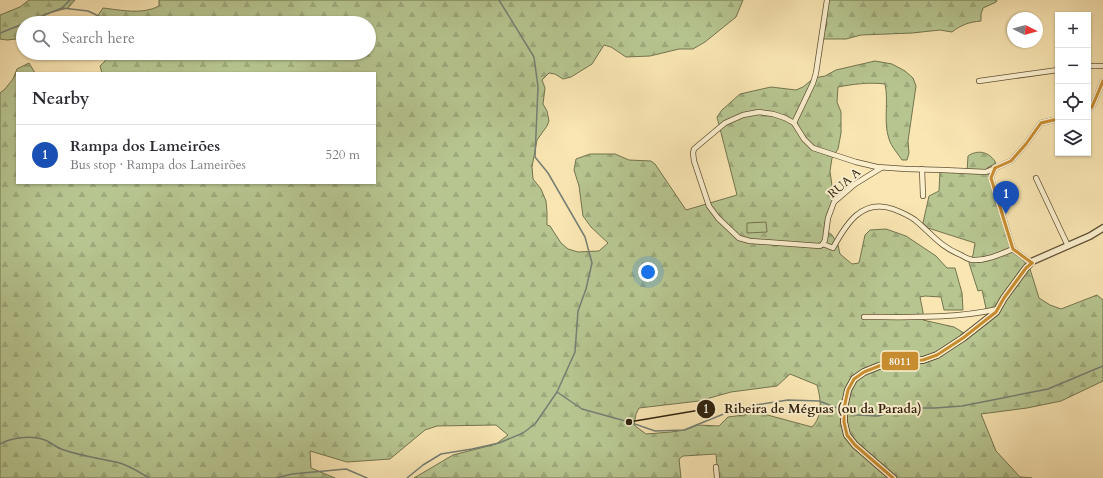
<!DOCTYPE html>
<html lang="en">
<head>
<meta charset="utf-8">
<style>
	:root { --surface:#fff; --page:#f2f2f3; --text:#2b2b33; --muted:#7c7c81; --line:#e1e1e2; --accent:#8f2418 }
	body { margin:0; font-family:Cardo,serif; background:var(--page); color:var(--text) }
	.controls { position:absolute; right:12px; top:12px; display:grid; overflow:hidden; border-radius:0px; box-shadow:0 1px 3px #0004 }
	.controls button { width:36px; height:36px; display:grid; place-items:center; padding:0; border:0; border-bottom:1px solid var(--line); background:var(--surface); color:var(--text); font:20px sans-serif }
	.compass { position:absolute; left:1007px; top:12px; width:36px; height:36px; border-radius:50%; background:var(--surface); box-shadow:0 1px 3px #0004; rotate:96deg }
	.you { position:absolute; left:648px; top:272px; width:14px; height:14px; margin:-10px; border:3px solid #fff; border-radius:50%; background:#1a73e8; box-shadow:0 0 0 6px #1a73e833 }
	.badge { display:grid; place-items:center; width:26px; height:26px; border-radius:50%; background:var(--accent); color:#fff; font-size:13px; font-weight:700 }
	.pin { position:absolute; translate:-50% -33px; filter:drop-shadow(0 1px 2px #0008) }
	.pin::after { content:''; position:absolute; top:21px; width:14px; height:12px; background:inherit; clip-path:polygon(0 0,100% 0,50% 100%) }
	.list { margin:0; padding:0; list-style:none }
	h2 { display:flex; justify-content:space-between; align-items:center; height:52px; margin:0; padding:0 16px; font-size:17px }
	h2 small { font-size:13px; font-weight:400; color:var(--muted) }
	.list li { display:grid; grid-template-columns:26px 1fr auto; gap:12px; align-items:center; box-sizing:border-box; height:60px; padding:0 16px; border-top:1px solid var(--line) }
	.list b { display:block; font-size:15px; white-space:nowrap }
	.list p { margin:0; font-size:13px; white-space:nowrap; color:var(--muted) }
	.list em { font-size:13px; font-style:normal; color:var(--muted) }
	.icon { flex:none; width:22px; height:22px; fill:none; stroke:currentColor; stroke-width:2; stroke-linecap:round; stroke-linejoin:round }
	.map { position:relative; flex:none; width:1103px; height:478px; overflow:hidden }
	.search { position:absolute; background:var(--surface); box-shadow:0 1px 3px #0004; left:16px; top:16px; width:360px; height:44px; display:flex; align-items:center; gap:10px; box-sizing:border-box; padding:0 14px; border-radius:22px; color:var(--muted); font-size:15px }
	.panel { position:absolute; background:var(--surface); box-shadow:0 1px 3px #0004; left:16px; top:72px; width:360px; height:112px; border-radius:0px }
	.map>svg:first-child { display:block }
</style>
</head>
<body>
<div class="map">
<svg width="1103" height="478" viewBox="0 0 1103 478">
	<defs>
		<pattern id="forest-firs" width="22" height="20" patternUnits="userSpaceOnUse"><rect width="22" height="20" fill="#b7c691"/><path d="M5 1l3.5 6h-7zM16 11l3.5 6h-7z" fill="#9eaa7c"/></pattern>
	</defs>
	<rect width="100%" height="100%" fill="#f9e6b3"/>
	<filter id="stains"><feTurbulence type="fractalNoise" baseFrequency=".005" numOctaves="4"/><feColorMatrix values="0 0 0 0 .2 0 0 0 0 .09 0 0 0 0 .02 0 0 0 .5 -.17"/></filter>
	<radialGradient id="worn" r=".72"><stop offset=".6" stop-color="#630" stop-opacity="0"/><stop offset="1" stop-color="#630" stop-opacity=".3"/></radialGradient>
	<g fill="url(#forest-firs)" stroke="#73744f" fill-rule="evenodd">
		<path d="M29,0H75L68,8L45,14L31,23H23V29L16,39L7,40L0,39V15L20,7Z"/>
		<path d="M159,0H743L736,17L705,42L693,49H679L650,56L626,57L611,47L604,45L592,64L571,77L563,79L555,74L549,73L542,80L545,88L543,104L547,111L549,121L547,126L537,140L532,167L533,179L541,189L546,201L547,212V225L550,226L561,243L568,249L578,252L599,251L608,243L591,227L583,216L579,186L574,170L576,159L590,154H615L629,160L651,161L655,164L686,210L737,195L717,117L722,110L740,94L771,87L796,90L803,87L814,78L825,76L836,70L875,61L892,64L905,71L913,78L916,86L908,141L909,153L907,160H902C898,154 891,146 889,139C883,122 889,102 885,84C869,82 854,84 838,87L837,102L841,112V133L838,149L832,158L830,171L832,186L837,197C828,206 826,217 824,229L832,235L838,245L840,254L852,264L859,263L865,235L870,230L886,229L906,236L936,256L947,268H955L962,293L963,310H944L941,297L925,296L920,297L923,312V320L954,327L964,333L966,339L989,322L982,290L978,291L969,263L973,255L975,243L928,228L923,223L929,196L939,191L940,171L967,172L968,156C978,149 990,152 996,163L987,168L1013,253L1022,259L1030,269L1039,298L1050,305L1061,309L1097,295L1103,300V381L1061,401L1027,408L981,414L996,451L1020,477L1032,478H718L716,454L683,456L679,459L681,478H414L453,455L496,444L508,435L496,425L437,426L425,430L390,459L347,462L310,451L311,468L335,478H0V93L5,89L13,79L17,69L29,63L35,73H17V183H375V73H102L100,66L113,53H369V23H93L103,8C121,10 142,15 159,6ZM790,374L817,385C821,399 823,416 812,427L760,413L728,417L719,426L698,425L685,430L671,432L646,434L634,425L636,414L639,408L699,401L731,392L777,386Z"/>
		<path d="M826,0H997L996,2L983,8L981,14V21C969,22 961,25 952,32L940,30L912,33L861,35L846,39H822L827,24L825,16Z"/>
	</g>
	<path fill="#b7c691" stroke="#73744f" d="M766,222L767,232L747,233V223Z"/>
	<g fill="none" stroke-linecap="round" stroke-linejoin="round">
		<g stroke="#757f74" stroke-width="1.5">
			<path d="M499,0L534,57L538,87L535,157L548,173L585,237L592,263L586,289L578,311L575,352L557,392"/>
			<path d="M62,8L88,11L113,23"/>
			<path d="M25,23L62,8L70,0"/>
			<path d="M0,33L23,24"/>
			<path d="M201,53L211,54"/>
			<path d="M848,412L856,415L878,416L906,408H935L962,406L1048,389L1103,366"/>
			<path d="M0,444C11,438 29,435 42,439C50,441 56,448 64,450C81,456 98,458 116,462C127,464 139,472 149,478"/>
			<path d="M276,478L292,474L346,469L367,478"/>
			<path d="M407,478L423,465L441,454L472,449L499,443L523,433L535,424L557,392L582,409L629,422L655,431L684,430L736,409L755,405L788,400L819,401L840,409"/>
		</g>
		<defs>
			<g id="minor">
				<path d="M1088,66H1103"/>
				<path d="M979,81L1058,70"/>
				<path d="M1088,110L1092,107L1103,81"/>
				<path d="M794,123L813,83L816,73L827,0"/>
				<path d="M995,168L991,178L1013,249L1032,263"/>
				<path d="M922,169L923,196"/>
				<path d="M1036,178L1068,246"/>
				<path d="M823,244L820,246L750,241L739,238L718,218L709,206L694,161L693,153L694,149L725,123L743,115L759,112L773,114L785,118L794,123L804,139L813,148L856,162L877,167L906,169L943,170L986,172L1011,161L1026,144L1041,123L1058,119"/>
				<path d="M823,244L833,248C846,224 862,198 893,209C901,212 908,215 915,220C932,234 939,246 961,255C964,257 968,259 972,260C986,261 1001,254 1013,249"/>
				<path d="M823,244L825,240L828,218L834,202L855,184L881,168"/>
				<path d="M864,317C909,317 954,319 998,309"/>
				<path d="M716,467L717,478"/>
			</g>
			<path id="tertiary" d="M893,478L855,445L847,435L844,422V408L848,390L854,379L864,372L879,366L898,361L923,360L937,355L963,338L996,312L1004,298L1026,268L1033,261L1090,236L1103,228"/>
		</defs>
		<use href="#minor" stroke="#625236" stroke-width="6"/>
		<use href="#tertiary" stroke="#625236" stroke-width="8"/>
		<use href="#minor" stroke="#fbefce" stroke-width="4.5"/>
		<use href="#tertiary" stroke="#fbefce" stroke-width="5.5"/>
		<defs>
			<g id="bus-1">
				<path d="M1088,110L1092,107L1103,81"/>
				<path d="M995,168L991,178L1013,249L1032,263"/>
				<path d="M995,168L1011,161L1026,144L1041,123L1058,119"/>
				<path d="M893,478L855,445L847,435L844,422V408L848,390L854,379L864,372L879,366L898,361L923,360L937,355L963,338L996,312L1004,298L1026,268L1032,263"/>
			</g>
		</defs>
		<use href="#bus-1" stroke="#fbefce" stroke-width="6"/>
		<use href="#bus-1" stroke="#c88c30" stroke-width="3"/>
	</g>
	<g text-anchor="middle" stroke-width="4" stroke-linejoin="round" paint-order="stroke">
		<g font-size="12" fill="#2f210d" stroke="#fbefce">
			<text transform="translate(844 183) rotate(-41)" y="4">RUA A</text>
		</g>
	</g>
	<path fill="none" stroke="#2f210d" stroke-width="1.5" d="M629 422L706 409"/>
	<g fill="#2f210d" stroke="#fbefce" stroke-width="1.5">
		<circle cx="629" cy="422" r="4"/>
		<circle cx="706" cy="409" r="10"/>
	</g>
	<g font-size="12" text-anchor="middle" font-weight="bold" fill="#fff">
		<text x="706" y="413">1</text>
	</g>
	<g font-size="13" text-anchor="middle" font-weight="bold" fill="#2f210d" stroke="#fbefce" stroke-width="4" stroke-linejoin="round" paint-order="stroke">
		<text x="823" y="413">Ribeira de Méguas (ou da Parada)</text>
	</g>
	<rect stroke="#fbefce" stroke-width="1.5" x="881" y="351" width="38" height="20" rx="4" fill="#c88c30"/>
	<g font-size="11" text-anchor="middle" font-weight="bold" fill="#fff">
		<text x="900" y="365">8011</text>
	</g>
	<rect width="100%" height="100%" filter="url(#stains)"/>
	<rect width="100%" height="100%" fill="url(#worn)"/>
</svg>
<div class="controls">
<button>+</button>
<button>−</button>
<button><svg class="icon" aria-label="locate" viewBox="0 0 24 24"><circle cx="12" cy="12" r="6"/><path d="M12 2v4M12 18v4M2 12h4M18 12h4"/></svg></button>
<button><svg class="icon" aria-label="layers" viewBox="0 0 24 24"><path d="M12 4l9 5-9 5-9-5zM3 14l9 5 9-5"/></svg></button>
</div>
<svg class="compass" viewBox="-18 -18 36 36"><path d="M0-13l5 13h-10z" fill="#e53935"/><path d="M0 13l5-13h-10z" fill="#7c7c81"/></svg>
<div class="you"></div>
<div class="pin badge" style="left:1006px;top:214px;background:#1a4fb4">1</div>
<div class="search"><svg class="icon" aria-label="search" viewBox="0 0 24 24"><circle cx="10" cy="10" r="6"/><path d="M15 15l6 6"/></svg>Search here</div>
<section class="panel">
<h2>Nearby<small></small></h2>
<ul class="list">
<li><span class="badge" style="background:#1a4fb4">1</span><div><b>Rampa dos Lameirões</b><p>Bus stop · Rampa dos Lameirões</p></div><em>520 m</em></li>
</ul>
</section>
</div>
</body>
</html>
